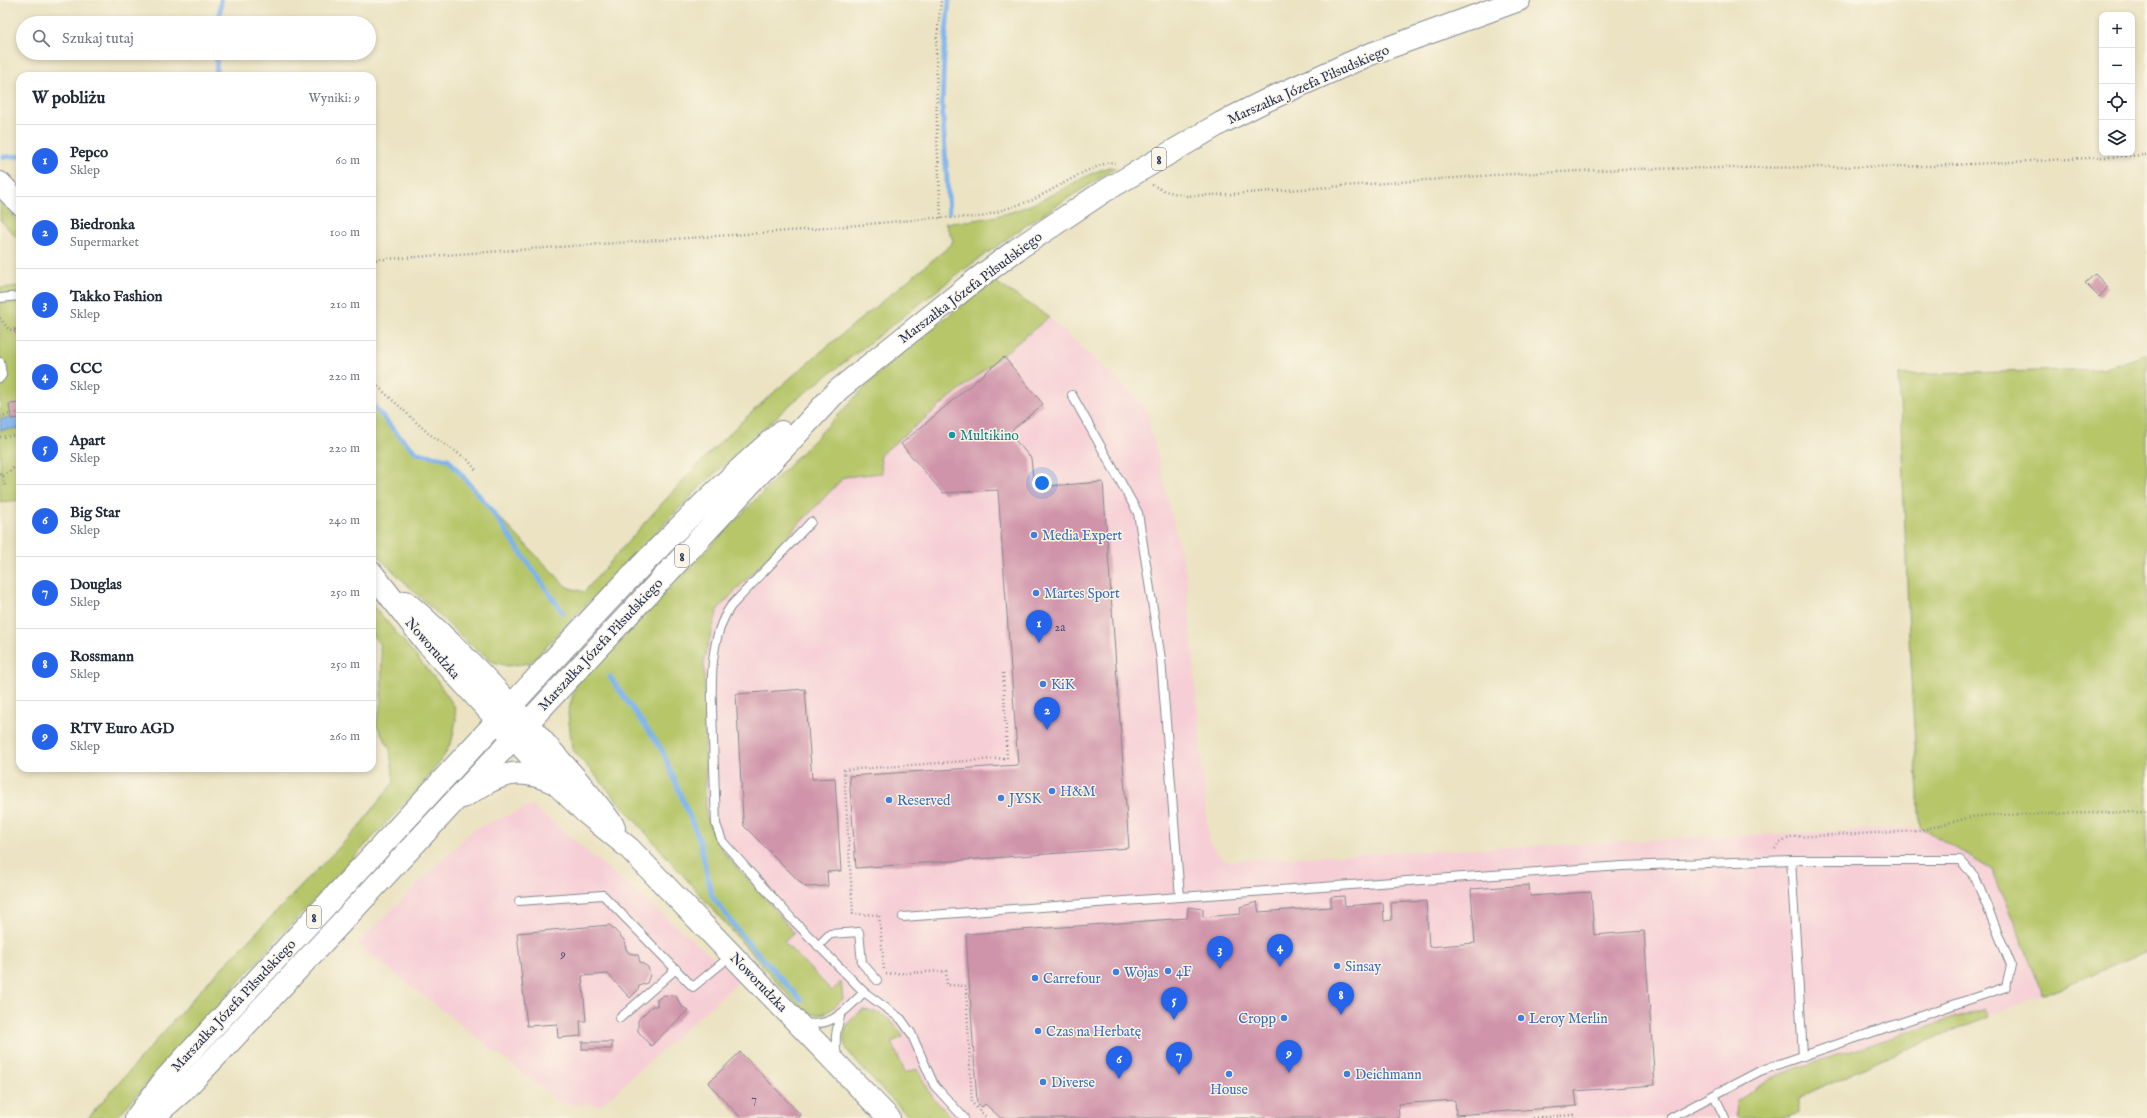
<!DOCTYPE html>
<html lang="pl">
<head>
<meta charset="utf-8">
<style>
	:root { --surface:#fff; --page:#f6f6f7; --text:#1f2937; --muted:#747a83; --line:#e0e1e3; --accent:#2563eb }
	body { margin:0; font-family:"IM FELL English",serif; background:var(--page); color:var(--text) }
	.controls { position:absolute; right:12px; top:12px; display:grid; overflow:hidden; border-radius:8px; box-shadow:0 2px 6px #0003 }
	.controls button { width:36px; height:36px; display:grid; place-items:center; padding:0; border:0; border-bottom:1px solid var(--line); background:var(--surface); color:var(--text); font:20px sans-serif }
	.you { position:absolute; left:1042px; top:483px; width:14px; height:14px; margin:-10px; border:3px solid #fff; border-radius:50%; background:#1a73e8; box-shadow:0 0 0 6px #1a73e833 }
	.badge { display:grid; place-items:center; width:26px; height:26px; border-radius:50%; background:var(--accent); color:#fff; font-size:13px; font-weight:700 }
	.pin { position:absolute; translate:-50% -33px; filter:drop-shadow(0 1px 2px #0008) }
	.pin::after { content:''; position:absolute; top:21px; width:14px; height:12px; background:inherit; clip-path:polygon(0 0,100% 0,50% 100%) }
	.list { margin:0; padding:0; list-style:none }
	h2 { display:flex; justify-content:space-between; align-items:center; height:52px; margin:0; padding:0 16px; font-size:17px }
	h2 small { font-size:13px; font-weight:400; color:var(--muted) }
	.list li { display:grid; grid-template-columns:26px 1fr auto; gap:12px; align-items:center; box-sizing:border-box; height:72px; padding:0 16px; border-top:1px solid var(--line) }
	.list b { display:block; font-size:15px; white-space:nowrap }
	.list p { margin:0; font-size:13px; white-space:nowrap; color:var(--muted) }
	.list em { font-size:13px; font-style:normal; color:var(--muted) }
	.icon { flex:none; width:22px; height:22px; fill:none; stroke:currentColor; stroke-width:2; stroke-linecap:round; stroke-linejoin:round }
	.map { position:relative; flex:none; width:2147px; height:1118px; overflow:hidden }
	.search { position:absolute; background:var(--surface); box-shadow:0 2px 6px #0003; left:16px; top:16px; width:360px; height:44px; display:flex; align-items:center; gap:10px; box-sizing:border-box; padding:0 14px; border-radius:22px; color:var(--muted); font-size:15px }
	.panel { position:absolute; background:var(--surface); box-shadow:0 2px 6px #0003; left:16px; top:72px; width:360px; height:700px; border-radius:12px }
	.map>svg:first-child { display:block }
</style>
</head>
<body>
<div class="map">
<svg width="2147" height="1118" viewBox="0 0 2147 1118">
	<rect width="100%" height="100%" fill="#fcf5e5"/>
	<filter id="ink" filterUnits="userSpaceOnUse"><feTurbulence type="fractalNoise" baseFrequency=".025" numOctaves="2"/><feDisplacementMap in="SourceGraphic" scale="8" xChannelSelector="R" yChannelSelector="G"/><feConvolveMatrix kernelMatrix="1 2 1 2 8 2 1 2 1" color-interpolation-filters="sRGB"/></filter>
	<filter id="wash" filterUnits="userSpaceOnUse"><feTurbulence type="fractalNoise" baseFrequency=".012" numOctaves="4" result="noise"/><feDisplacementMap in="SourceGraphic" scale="16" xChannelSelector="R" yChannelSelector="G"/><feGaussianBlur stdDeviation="0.9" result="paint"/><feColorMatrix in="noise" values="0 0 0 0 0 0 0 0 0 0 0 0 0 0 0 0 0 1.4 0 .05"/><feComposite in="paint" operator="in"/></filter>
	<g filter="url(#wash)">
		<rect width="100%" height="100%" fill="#ebe3c2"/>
		<g fill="#f6cfd6">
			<path d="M1023,300L1049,317L1145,406L1186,573L1209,842L1225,861L1920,827L1992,870L2033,968L2042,995L1885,1058L1759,1118H936L724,897L676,718L720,563Z"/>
			<path d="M532,805L740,980L601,1105L562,1104L357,944L473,830Z"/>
		</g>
		<g fill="#b6c669" stroke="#687a64">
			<path d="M1109,167L1116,168L1032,221L962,271L793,402L700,487L530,663L507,666L488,660L486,656L468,643L372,551V403L417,453L448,459L489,507L567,587L584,592C634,535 683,477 738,425C806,361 880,304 951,245L953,240L945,223C976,221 1008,216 1037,202C1061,191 1083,175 1109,167Z"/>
			<path d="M0,201L20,222V241L0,220Z"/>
			<path d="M994,281L1049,317L880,455L882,473L844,477L718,609L704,659L706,815C718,850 729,859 754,885C768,901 781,917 794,933L784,942L832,991L841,982L843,999C828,1013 824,1017 804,1013L572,749L568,713L576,684L881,371L926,333Z"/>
			<path d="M20,286V500L0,502V288Z"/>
			<path d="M2147,354V952L2042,995L2033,968L1992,870L1920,827L1910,662L1899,375L2103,369Z"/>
			<path d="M372,604L437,681L455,707L456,720L452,740L444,756L420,787L274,943L116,1118H88L203,987L357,829L394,782L390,749L376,724L381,704L382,660L379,643L372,635Z"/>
			<path d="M1985,1008L1989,1016L1885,1058L1798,1099V1113L1789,1118H1737L1736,1102L1772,1078L1794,1069Z"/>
			<path d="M863,1010C882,1011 894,1021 903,1037L892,1042L905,1073L917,1069L933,1098L953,1118H910C898,1105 845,1055 844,1042C843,1026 851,1018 863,1010Z"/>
		</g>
		<path fill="#7eb4ed" stroke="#4c72a6" d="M10,417L11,419L20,418V428L1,430L0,420Z"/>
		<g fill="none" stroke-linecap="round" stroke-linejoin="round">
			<g stroke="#7eb4ed" stroke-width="5">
				<path d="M219,23L221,0"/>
				<path d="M216,76L217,53"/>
				<path d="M4,157L20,156"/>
				<path d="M949,212L942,105L944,57L949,0"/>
				<path d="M372,404L398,435L417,453L448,459L489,507L563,613"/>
				<path d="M610,677L662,750L699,839L712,896L743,937L801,1000"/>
			</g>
		</g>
		<g id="blocks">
			<g fill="#d094aa">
				<path d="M2095,274L2108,287L2099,297L2085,283Z"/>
				<path d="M20,325V338L14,331Z"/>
				<path d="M1004,357L1043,404L1009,433L1031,458L1034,487L1103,482L1129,848L856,868L849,776L1018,765L998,490L943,493L901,444Z"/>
				<path d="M20,403V418L11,419L9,404Z"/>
				<path d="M805,689L812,779L835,778L841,871L827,872L828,886L805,887L744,826L743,819L736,694Z"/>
				<path d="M1529,885L1530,896L1591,892L1594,935L1644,931L1655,1085L1575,1091L1577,1106L1456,1115L1455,1100L1398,1104L1399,1118H1001L985,1104L982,1107L977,1103L966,934L1187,918L1188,907L1203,909V917L1241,914L1240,907L1257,902L1259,912L1331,907V897L1344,896L1345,906L1383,903L1384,921L1392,920L1391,903L1426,901L1429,947L1475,943L1471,889Z"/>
				<path d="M610,925L624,940L626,949L629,953L638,955L640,962L648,967L650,975L647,983L639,986L638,990L630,998L608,974L582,976L586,1021H580L581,1036L558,1038L557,1024L527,1026L517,933Z"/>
				<path d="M664,995L676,996L681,1006L688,1010L651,1046L638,1031V1020L652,1006H657V1000Z"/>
				<rect x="582" y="1042" width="30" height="7"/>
				<path d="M740,1052L801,1115L798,1118H741L708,1083Z"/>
			</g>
		</g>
	</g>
	<g filter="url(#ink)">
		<use href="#blocks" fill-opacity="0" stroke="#838990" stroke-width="1"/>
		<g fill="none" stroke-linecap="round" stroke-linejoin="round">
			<defs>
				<g id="lane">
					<path d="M0,298L20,296"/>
					<path d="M0,362L2,375L0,378"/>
					<path d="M1072,395L1138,513L1161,659L1180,897L1622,866L1791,860H1960L1975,877L2011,965L2006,987L1782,1063L1760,1071L1714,1095L1725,1118"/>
					<path d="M811,522L731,606C706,641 712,698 713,739C714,768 715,796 716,824L722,841L791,918L864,992"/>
					<path d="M1791,860L1803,1056"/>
					<path d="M519,901L603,895L693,987L732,955"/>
					<path d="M903,917L1180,897"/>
					<path d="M818,946L830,934L859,932L862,963L877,980"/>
					<path d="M620,1018L676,969"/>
					<path d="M804,1023C832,1028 846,1010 864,992L901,1019L911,1033L934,1085L964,1118"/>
					<path d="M837,1057C834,1042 836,1031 840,1017"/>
					<path d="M1671,1118L1714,1095"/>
				</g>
				<g id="secondary">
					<path d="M0,183L20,204"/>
					<path d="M372,573L426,642L553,781L586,813L629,848L889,1118"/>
					<path d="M406,602C455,644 499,692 542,740C567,769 593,796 614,827"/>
					<path d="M463,797C497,776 515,764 555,783"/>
				</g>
				<g id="highway">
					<path d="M136,1118L165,1079C276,959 387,839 498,720C589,621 679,520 781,432"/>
					<path d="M152,1118L183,1091L229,1043L838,390L973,282L1016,250L1103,192L1221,123L1265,101L1368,55L1519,0"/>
				</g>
			</defs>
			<use href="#lane" stroke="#838990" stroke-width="10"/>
			<use href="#secondary" stroke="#838990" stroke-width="24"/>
			<use href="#highway" stroke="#838990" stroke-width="24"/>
			<g stroke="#838990" stroke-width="2.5" stroke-dasharray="1 3" stroke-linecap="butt">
				<path d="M1152,185L1165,191L1187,196L1233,194L1495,175L1623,169L1933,166L2147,155"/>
				<path d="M941,218L937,136L936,46L941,0"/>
				<path d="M372,260L803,230L934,218L981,217L1033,200L1086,171L1109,162L1115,163"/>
				<path d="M0,318L9,330L16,329"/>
				<path d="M372,381L428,433L468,460L476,470"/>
				<path d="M0,416L20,412"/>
				<path d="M0,437L20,435"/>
				<path d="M0,474L3,476L5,486"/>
				<path d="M3,476L20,463"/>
				<path d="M1775,849L1780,843L1791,837L1919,831L1971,817L1992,815L2147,812"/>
				<path d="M884,969L879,915L853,914L844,770L1007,758L1003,671"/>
				<path d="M886,974L946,971L947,985L966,986L972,1103L987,1118"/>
				<path d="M1533,1118L1571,1115H1575V1118"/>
			</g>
			<use href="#lane" stroke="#fff" stroke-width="8"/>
			<use href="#secondary" stroke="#fff" stroke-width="22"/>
			<use href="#highway" stroke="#fff" stroke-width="22"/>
		</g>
	</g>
	<circle fill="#0f9aa8" stroke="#fcf5e5" stroke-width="1.5" cx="952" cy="435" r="4"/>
	<g fill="#3f7fe0" stroke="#fcf5e5" stroke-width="1.5">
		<circle cx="1034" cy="535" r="4"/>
		<circle cx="1036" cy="593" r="4"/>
		<circle cx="1043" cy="684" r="4"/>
		<circle cx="1052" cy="791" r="4"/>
		<circle cx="1001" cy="798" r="4"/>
		<circle cx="889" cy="800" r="4"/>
		<circle cx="1337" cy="966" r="4"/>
		<circle cx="1168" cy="971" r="4"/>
		<circle cx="1116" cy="972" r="4"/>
		<circle cx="1035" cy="978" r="4"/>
		<circle cx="1284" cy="1018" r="4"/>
		<circle cx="1521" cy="1018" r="4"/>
		<circle cx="1038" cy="1031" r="4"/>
		<circle cx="1229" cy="1074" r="4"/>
		<circle cx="1347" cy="1074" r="4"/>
		<circle cx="1043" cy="1082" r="4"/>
	</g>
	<g text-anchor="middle" stroke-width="3" stroke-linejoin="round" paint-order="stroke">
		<g font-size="12" fill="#484871">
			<text x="1060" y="631">2a</text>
			<text x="563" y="958">9</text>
			<text x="754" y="1103">7</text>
		</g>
		<g fill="#fcf5e5" stroke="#5e6a86" stroke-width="1">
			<rect x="1152" y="148" width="14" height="22" rx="3"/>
			<rect x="675" y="545" width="14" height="22" rx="3"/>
			<rect x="307" y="906" width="14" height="22" rx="3"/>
		</g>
		<g font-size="13" font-weight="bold" fill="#1b2f5e">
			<text x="1159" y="164">8</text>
			<text x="682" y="561">8</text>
			<text x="314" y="922">8</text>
		</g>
		<g font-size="14" fill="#1b2f5e" stroke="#fcf5e5">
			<text transform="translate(1308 84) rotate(-24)" y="5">Marszałka Józefa Piłsudskiego</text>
			<text transform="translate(970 287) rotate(-37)" y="5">Marszałka Józefa Piłsudskiego</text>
			<text transform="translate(600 644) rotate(-47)" y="5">Marszałka Józefa Piłsudskiego</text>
			<text transform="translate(433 648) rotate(49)" y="5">Noworudzka</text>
			<text transform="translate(759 982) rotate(46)" y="5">Noworudzka</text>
			<text transform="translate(233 1005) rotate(-47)" y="5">Marszałka Józefa Piłsudskiego</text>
		</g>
		<g font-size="14" fill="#0d838f" stroke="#fcf5e5" text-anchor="start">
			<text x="960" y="440">Multikino</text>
		</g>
		<g font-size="14" fill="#366cbe" stroke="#fcf5e5" text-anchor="start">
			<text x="1042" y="540">Media Expert</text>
			<text x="1044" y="598">Martes Sport</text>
			<text x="1051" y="689">KiK</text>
			<text x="1060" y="796">H&amp;M</text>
			<text x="1009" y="803">JYSK</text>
			<text x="897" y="805">Reserved</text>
			<text x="1345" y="971">Sinsay</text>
			<text x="1176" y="976">4F</text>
			<text x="1124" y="977">Wojas</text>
			<text x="1043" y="983">Carrefour</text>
			<text x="1276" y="1023" text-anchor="end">Cropp</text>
			<text x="1529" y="1023">Leroy Merlin</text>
			<text x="1046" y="1036">Czas na Herbatę</text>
			<text x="1355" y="1079">Deichmann</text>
			<text x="1051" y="1087">Diverse</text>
			<text x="1229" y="1094" text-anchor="middle">House</text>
		</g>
	</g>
</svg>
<div class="controls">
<button>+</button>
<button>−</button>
<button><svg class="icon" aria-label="locate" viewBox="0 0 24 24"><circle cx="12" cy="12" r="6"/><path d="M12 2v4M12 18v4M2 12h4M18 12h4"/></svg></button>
<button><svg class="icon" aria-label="layers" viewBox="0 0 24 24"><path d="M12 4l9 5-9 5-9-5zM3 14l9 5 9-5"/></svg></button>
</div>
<div class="you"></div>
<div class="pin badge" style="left:1039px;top:643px">1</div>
<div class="pin badge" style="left:1047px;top:730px">2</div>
<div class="pin badge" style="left:1220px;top:969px">3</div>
<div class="pin badge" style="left:1280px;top:967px">4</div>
<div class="pin badge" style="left:1174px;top:1020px">5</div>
<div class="pin badge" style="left:1119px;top:1079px">6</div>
<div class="pin badge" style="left:1179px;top:1075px">7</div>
<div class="pin badge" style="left:1341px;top:1015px">8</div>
<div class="pin badge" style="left:1289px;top:1073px">9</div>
<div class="search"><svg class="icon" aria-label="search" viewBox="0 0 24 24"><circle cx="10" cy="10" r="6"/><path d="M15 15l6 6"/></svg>Szukaj tutaj</div>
<section class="panel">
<h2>W pobliżu<small>Wyniki: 9</small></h2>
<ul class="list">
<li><span class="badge">1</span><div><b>Pepco</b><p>Sklep</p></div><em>60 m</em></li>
<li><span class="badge">2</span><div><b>Biedronka</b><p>Supermarket</p></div><em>100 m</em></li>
<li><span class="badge">3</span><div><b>Takko Fashion</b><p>Sklep</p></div><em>210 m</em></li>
<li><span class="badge">4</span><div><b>CCC</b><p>Sklep</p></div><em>220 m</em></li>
<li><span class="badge">5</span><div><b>Apart</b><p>Sklep</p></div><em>220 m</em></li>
<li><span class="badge">6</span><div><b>Big Star</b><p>Sklep</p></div><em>240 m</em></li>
<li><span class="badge">7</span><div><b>Douglas</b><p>Sklep</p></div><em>250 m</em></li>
<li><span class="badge">8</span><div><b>Rossmann</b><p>Sklep</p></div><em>250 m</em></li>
<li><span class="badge">9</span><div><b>RTV Euro AGD</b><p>Sklep</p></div><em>260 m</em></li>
</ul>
</section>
</div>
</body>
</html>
